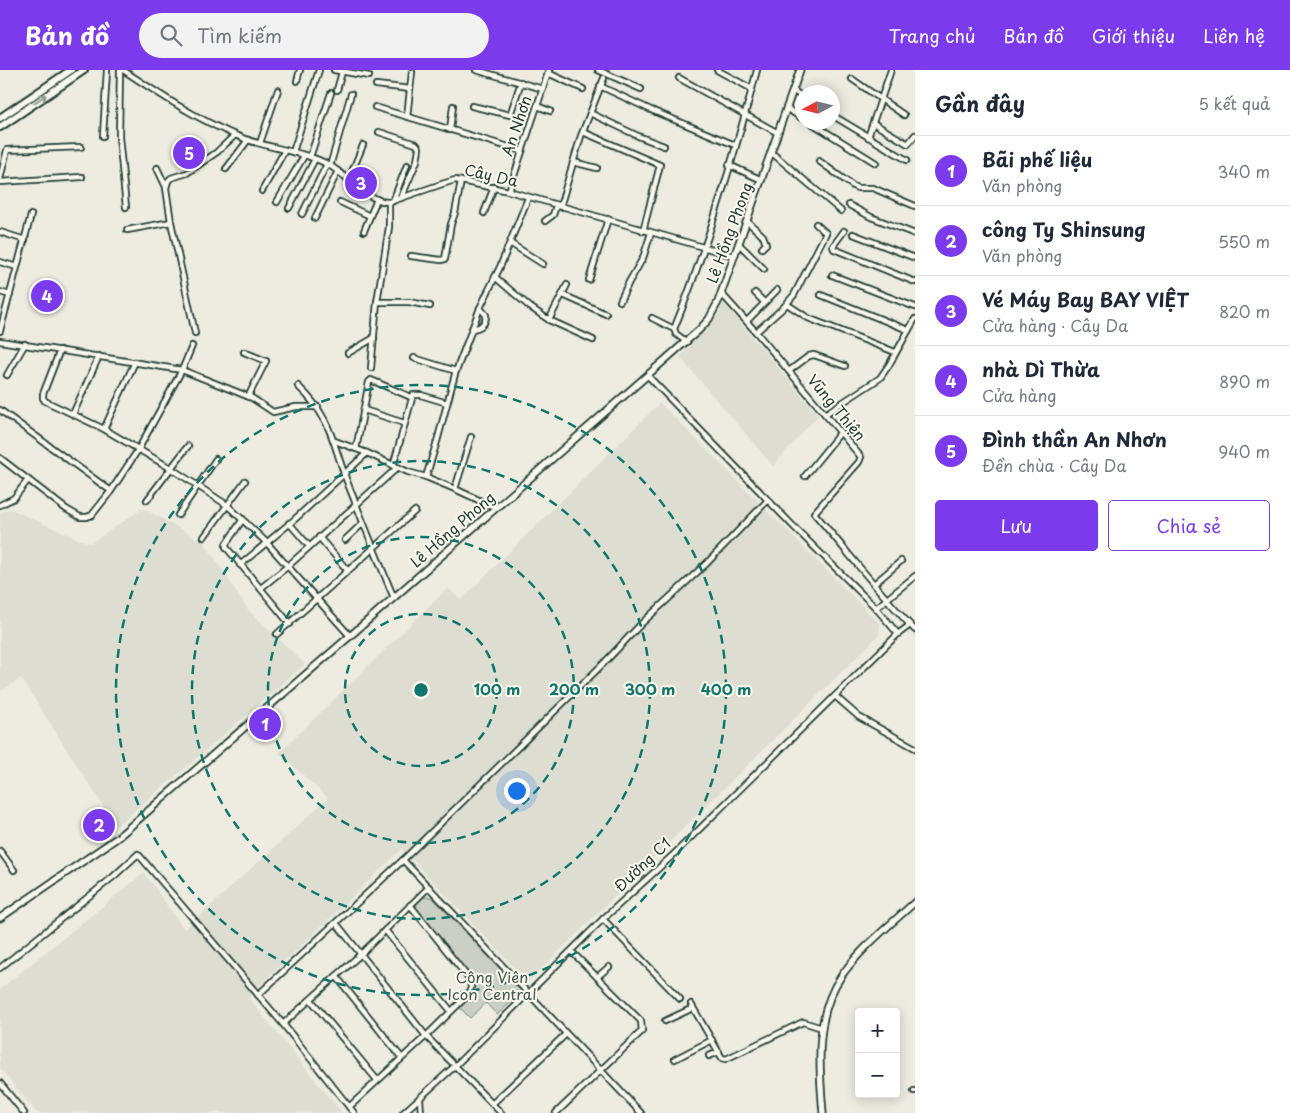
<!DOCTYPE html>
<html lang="vi">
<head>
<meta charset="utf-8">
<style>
	:root { --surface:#fff; --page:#f2f2f3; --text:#1f2937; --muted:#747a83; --line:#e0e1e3; --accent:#7c3aed }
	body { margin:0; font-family:"Playpen Sans",sans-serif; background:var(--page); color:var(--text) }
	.controls { position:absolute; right:15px; bottom:15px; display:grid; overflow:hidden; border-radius:5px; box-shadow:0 2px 12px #0003 }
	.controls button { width:45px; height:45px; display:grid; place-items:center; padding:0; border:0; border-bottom:1px solid var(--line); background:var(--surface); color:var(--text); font:25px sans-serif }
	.compass { position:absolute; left:795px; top:15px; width:45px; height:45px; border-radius:50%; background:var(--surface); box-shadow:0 2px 12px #0003; rotate:263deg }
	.you { position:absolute; left:516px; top:720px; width:18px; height:18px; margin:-12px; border:4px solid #fff; border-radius:50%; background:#1a73e8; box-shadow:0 0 0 8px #1a73e833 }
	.badge { display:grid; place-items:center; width:32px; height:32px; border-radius:50%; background:var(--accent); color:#fff; font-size:16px; font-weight:700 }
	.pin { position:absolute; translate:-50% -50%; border:2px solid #fff; box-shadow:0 1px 5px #0006 }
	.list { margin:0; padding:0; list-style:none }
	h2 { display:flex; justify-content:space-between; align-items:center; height:65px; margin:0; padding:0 20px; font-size:21px }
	h2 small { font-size:16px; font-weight:400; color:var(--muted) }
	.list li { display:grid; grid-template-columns:32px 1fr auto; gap:15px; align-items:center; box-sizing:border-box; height:70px; padding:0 20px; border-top:1px solid var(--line) }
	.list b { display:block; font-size:19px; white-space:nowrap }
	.list p { margin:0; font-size:16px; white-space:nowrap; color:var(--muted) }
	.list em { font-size:16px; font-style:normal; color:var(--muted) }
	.actions { display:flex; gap:10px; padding:15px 20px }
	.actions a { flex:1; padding:11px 0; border:1px solid var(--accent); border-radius:5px; text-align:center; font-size:18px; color:var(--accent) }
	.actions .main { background:var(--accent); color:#fff }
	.icon { flex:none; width:28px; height:28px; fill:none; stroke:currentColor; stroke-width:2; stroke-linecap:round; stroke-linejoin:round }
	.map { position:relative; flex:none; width:915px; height:1043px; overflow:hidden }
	header { display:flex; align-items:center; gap:30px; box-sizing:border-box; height:70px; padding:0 25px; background:var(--accent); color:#fff }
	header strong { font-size:24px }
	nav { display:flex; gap:28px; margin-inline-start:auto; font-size:18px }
	.search { width:350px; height:45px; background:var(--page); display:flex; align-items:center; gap:12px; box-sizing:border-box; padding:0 18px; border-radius:28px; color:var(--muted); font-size:19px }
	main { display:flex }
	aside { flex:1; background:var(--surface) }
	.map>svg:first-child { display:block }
</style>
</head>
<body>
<header>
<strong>Bản đồ</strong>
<div class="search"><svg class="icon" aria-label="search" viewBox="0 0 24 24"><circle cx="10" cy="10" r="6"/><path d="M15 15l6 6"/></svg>Tìm kiếm</div>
<nav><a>Trang chủ</a><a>Bản đồ</a><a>Giới thiệu</a><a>Liên hệ</a></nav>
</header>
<main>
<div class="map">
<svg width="915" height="1043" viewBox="0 0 915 1043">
	<rect width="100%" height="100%" fill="#eeece1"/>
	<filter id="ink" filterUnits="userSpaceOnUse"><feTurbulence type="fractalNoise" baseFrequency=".02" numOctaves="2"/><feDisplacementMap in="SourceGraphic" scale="10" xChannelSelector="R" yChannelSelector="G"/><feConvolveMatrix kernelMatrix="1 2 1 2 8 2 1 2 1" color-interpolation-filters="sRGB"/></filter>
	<g filter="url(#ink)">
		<g fill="#ddddd2">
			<path d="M723,232L818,345L773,396L680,287L718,245Z"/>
			<path d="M660,333L880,554L879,565L528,912L402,779L248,927L342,1043H37L0,998V919L144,803L184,859L193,852L328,728L279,683L448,518L461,530Z"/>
			<path d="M143,438L204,472L248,540L305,594L195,690L116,756L21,608L0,622V442L11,439L78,469L91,473Z"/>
		</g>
		<path fill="#cbcfc4" stroke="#75867c" d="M423,827H432L522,922L497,945L486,933L470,948L459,937C469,927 476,923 472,908L416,839L417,833Z"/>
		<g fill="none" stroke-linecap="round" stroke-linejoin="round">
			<defs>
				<g id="minor">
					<path d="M120,0L119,67L126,137"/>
					<path d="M123,0C162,26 201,52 245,69C272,79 303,81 329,95C346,105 369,132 389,132L442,114L455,110L461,111L509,121L734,186"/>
					<path d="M334,0L369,6"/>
					<path d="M476,0L543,19"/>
					<path d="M598,0L641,19"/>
					<path d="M717,0L752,19"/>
					<path d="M548,3L583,19"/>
					<path d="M679,8L778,63"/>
					<path d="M852,9L904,45"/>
					<path d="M297,11L300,0"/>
					<path d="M376,15L410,19"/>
					<path d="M600,16L651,40L735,75"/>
					<path d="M337,20L342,2"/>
					<path d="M793,20L802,27"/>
					<path d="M472,36L510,45L521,12"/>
					<path d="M537,36L550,41"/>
					<path d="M375,37L522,81"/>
					<path d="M786,38L802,48"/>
					<path d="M590,43L638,66L664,76"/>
					<path d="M832,45L907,90"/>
					<path d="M407,47L412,2"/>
					<path d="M810,52L876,93"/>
					<path d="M873,53L908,74L915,65"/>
					<path d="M450,60L453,36"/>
					<path d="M379,62L416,74L419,78L417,91L401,128"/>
					<path d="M583,62L660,95L643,161"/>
					<path d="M103,66L107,0"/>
					<path d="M868,67L891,0"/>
					<path d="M260,73L278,20"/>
					<path d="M293,82L319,0"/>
					<path d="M772,83L841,141"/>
					<path d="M310,87L331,23"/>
					<path d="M819,91L853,116L857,118H873L915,136"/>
					<path d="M573,92L597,98"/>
					<path d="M729,95L762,110"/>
					<path d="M330,96L351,24"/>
					<path d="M157,98L166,117"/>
					<path d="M226,99L248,70"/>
					<path d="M0,109L7,80L81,77"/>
					<path d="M349,109L363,75"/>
					<path d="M0,112L82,107"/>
					<path d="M262,121L285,80"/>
					<path d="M509,121L549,0"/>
					<path d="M393,131L407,95"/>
					<path d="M277,132L304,86"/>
					<path d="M340,132L370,146"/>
					<path d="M849,135L871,147L915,164"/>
					<path d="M560,137L581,66L604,8"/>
					<path d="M289,138L315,89"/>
					<path d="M484,143L494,117"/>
					<path d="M302,144L327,94"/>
					<path d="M315,148L338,101"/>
					<path d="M545,151L553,145L556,136"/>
					<path d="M747,151L763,166L766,174L762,178"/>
					<path d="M127,160L171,152"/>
					<path d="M364,161L377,129"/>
					<path d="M844,161L833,176L834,179L915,212"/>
					<path d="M0,162L25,170"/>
					<path d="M853,164L915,188"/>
					<path d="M510,173L543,194"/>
					<path d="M739,174L764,199"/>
					<path d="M411,186L441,190L445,189L451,154L455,143L461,111"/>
					<path d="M0,192L17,197"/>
					<path d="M832,205L915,237"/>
					<path d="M495,207L530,237L549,250L567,215"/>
					<path d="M589,210L608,149"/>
					<path d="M0,222L10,225"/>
					<path d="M721,223L756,262L861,387L859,392L814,443C848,482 879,523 915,560"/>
					<path d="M755,223L764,232"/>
					<path d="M563,225L606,244"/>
					<path d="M821,225L908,260"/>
					<path d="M620,231L629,212L643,188L651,163"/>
					<path d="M377,232H409L430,236"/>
					<path d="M787,234L808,248L895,282"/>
					<path d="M652,248L674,259L676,264L687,272"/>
					<path d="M549,250L593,270"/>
					<path d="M747,251L777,220"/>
					<path d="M472,259C480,258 486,254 486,245L480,238"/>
					<path d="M674,259C708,176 734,87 757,0"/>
					<path d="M0,261L31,145"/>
					<path d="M756,262L783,238L794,225L826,163L816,154"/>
					<path d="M195,263L171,152L166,118L168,111L171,108L187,103L217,82L235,65"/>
					<path d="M0,271L182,300L252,328L273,342L296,337H318"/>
					<path d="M60,280L43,324V328L45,331L104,359L172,399L227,435L266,472L350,566"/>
					<path d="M244,282L266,291L248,327"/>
					<path d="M348,283L374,268"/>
					<path d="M414,288L456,301"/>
					<path d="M371,298L377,232L389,157V132"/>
					<path d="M789,301L809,286L814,285L845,296"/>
					<path d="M7,305L25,274"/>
					<path d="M648,306L796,459L876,538L898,564"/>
					<path d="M298,316C333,349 332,373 348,414C363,452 378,490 394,528"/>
					<path d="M0,340L111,421"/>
					<path d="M364,340L404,353"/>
					<path d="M73,344L99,286"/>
					<path d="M825,344L880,308L889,295L915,249"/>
					<path d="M104,359L135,292"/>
					<path d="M335,371L367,383L408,402L426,407L455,419L496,438"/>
					<path d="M356,379L369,312L371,310L411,327"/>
					<path d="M0,388L66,439L80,447H87L92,445L111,421L138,380L182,300L192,276"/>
					<path d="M393,396L413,325H421L447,333"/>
					<path d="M805,406L840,363"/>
					<path d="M426,407L438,368L455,304L480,238L500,197L528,128"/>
					<path d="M455,419L471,367"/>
					<path d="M147,430L188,376"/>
					<path d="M0,435L14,428L28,410"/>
					<path d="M178,445L216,389"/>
					<path d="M243,449L226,474V477L290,554"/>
					<path d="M289,453L309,476"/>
					<path d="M204,467L245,411"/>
					<path d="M319,467L348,501"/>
					<path d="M345,470L363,453"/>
					<path d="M240,495L295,449L367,383"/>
					<path d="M874,514L901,491"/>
					<path d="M261,518L288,496L397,398"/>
					<path d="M876,538L915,506"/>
					<path d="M277,564L415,441"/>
					<path d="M835,626L859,647L915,678"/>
					<path d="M0,781L14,800"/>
					<path d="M403,790L641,1043"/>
					<path d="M603,849L680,929"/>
					<path d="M336,853L426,966L469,924L471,917L470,910L410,835"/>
					<path d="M385,860L451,941"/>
					<path d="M0,898L113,807L138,784L283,954L354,1043"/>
					<path d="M336,906L401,987"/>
					<path d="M597,907L609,897"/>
					<path d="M258,925L403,790L605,592L642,553L707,493L768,430"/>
					<path d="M311,930L377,1010"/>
					<path d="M691,934L722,988L726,989L803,952L822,958"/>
					<path d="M665,951L693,938"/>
					<path d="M283,954L361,884L429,817"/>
					<path d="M709,986L719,982"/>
					<path d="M675,989L712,970"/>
					<path d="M0,1013L24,1043"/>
					<path d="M914,1021H915"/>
					<path d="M420,1028L421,1043"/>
					<path d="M492,1034L566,964"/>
					<path d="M349,1037L426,966L501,1043"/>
					<path d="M403,1043L456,995L603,849L672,786L898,564L910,555"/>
					<path d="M556,1043L642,961L641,951L572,882"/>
				</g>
				<g id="secondary">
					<path d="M0,848L117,768L350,566L699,260L709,249L718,232L800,0"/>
					<path d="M823,1043C819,997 814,945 842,905C862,877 890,855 915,832"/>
				</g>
				<g id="primary">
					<path d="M0,48L71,0"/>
					<path d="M0,57L84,0"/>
				</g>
			</defs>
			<use href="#minor" stroke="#1f3d34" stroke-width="8"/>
			<use href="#secondary" stroke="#1f3d34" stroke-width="9"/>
			<use href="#primary" stroke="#1f3d34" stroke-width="10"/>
			<use href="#minor" stroke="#fbf7ec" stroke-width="4.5"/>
			<use href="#secondary" stroke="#fbf7ec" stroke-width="5.5"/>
			<use href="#primary" stroke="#fbf7ec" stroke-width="6"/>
		</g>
		<defs><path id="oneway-shaft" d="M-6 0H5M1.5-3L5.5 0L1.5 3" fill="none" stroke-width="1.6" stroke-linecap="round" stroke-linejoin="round" transform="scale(1.25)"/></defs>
		<use stroke="#8d9a90" href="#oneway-shaft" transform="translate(40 29) rotate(-34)"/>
	</g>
	<g fill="none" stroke="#0f766e" stroke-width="2.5" stroke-dasharray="9 6">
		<circle cx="421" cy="620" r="76"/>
		<circle cx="421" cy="620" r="153"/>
		<circle cx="421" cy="620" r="229"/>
		<circle cx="421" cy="620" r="305"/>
	</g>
	<g text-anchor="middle" stroke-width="4" stroke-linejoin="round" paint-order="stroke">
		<g font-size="15" fill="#1f3d34" stroke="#fbf7ec">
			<text transform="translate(517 56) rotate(-71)" y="5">An Nhơn</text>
			<text transform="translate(491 106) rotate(13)" y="5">Cây Da</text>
			<text transform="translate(730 163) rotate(-70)" y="5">Lê Hồng Phong</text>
			<text transform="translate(836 338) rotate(50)" y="5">Vũng Thiện</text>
			<text transform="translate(453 460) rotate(-41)" y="5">Lê Hồng Phong</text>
			<text transform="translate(643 795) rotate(-43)" y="5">Đường C1</text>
		</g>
		<g font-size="15" fill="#415a51" stroke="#fbf7ec">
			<text x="492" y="913">Công Viên<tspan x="492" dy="17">Icon Central</tspan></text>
		</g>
	</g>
	<circle cx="421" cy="620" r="8" fill="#0f766e" stroke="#fbf7ec" stroke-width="2.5"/>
	<g font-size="15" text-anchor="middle" font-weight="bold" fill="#0f766e" stroke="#fbf7ec" stroke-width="4" stroke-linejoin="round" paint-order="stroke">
		<text x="497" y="625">100 m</text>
		<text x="574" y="625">200 m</text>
		<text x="650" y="625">300 m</text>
		<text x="726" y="625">400 m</text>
	</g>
</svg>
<div class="controls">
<button>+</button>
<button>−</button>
</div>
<svg class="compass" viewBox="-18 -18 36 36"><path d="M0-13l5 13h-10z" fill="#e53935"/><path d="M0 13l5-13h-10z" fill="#747a83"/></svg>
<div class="you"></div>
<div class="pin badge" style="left:265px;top:654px">1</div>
<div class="pin badge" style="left:99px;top:755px">2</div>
<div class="pin badge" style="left:361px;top:113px">3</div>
<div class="pin badge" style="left:47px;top:226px">4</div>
<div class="pin badge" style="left:189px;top:83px">5</div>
</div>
<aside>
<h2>Gần đây<small>5 kết quả</small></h2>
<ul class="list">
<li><span class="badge">1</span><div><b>Bãi phế liệu</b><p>Văn phòng</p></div><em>340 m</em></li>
<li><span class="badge">2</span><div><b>công Ty Shinsung</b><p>Văn phòng</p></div><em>550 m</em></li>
<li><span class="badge">3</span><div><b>Vé Máy Bay BAY VIỆT</b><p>Cửa hàng · Cây Da</p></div><em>820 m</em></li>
<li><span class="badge">4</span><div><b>nhà Dì Thừa</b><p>Cửa hàng</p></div><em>890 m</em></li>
<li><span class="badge">5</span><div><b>Đình thần An Nhơn</b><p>Đền chùa · Cây Da</p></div><em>940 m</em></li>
</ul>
<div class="actions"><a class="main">Lưu</a><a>Chia sẻ</a></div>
</aside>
</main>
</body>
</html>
